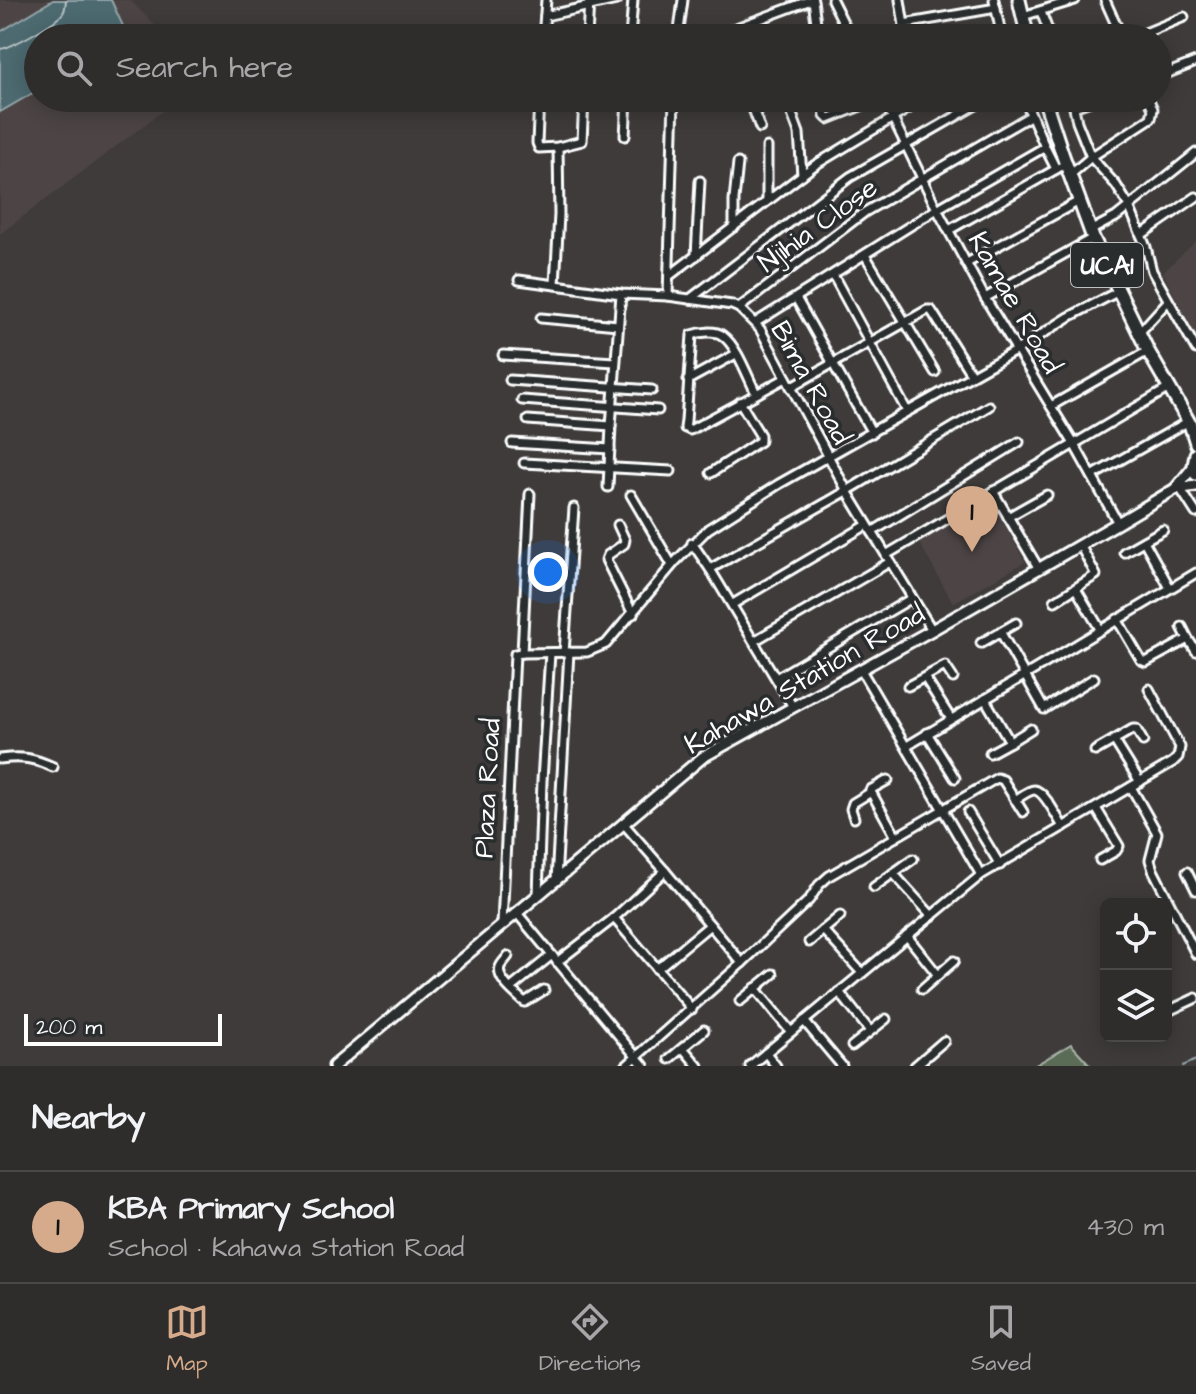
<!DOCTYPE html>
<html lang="en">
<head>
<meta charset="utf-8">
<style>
	:root { --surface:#2f2c2c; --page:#373434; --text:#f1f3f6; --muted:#a7a7a9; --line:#4a4848; --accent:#d6ab8b }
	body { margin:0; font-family:"Architects Daughter",sans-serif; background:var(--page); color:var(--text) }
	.controls { position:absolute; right:24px; bottom:24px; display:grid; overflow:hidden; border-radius:12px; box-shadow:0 4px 20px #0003 }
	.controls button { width:72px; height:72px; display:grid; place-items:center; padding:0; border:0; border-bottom:2px solid var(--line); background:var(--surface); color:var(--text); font:40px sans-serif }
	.scale { position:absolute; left:24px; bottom:20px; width:198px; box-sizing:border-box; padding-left:8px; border:4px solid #fff; border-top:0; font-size:22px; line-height:28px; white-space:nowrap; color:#fff; -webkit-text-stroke:6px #2a2d2e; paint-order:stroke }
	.you { position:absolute; left:548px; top:572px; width:28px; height:28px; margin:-20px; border:6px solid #fff; border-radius:50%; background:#1a73e8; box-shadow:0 0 0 12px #1a73e833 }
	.badge { display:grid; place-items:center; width:52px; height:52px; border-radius:50%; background:var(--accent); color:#111; font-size:26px; font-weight:700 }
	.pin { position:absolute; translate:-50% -66px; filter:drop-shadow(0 2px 4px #0008) }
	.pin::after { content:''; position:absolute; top:42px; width:28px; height:24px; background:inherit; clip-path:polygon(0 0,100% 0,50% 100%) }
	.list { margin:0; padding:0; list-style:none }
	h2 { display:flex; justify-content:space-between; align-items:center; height:104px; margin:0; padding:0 32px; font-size:34px }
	h2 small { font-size:26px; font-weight:400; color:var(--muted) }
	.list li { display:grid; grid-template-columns:52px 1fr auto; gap:24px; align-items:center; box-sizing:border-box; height:112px; padding:0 32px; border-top:2px solid var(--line) }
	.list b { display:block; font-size:30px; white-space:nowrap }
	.list p { margin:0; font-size:26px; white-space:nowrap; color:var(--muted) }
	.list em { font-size:26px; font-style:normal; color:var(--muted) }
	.icon { flex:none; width:44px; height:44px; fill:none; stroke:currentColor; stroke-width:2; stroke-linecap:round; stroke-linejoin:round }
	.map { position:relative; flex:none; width:1196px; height:1066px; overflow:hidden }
	.search { position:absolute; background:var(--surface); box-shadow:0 4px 20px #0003; left:24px; right:24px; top:24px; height:88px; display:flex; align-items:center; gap:20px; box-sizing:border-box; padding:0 28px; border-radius:44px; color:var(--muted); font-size:30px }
	.sheet { height:216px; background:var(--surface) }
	nav { display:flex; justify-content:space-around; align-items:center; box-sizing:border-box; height:112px; border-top:2px solid var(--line); background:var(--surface); font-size:22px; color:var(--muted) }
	nav a { display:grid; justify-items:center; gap:4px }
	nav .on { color:var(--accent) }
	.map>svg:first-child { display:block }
</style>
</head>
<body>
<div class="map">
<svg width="1196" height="1066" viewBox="0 0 1196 1066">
	<rect width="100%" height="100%" fill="#3f3b3b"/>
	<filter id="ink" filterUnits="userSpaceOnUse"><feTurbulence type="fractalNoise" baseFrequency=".0125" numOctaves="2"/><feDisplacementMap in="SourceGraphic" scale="16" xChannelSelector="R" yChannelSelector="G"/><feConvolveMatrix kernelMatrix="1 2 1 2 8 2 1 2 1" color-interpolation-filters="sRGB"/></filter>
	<g filter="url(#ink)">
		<g fill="#4d4544">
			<path d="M0,0H130L168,38H38V98H180L0,234Z"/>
			<path d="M1196,241V338L1163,272Z"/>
			<path d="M991,501L1025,562L953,603L919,542Z"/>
		</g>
		<path fill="#5a6c56" stroke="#acb6aa" stroke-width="2" d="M1071,1044L1091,1066H1034Z"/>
		<path fill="#4d6b71" stroke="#94a6aa" stroke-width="2" d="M53,0H111L128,37L38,38V90L0,112V32Z"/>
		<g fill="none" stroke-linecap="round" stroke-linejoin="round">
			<path stroke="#b8c4c6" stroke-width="2" d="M0,49C11,48 57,22 63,13C66,8 65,6 66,0"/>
			<path stroke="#94a6aa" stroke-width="2" d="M1183,1066L1196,1060"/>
			<defs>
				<g id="minor">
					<path d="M813,0L818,38"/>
					<path d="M832,0L851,38"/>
					<path d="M900,0L906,38"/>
					<path d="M994,0L1002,38"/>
					<path d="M1105,0L1122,38"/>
					<path d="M1041,12L1051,38"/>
					<path d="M545,16L617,0"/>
					<path d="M1023,16L1075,0"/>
					<path d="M904,24L996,8"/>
					<path d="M543,38L546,0"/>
					<path d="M587,38L589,0"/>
					<path d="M630,38L633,0"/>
					<path d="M678,38L683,0"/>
					<path d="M709,38L811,0"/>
					<path d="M1133,38L1184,17"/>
					<path d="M1158,77L1196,62"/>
					<path d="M539,98L537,143L539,148L558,147L582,141L584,98"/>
					<path d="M749,98L760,128"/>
					<path d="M786,98L799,133L802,175"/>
					<path d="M823,98L825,116L828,119L881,98"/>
					<path d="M883,98L937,209L985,298L1074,444L1118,523"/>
					<path d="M1024,98L1045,147"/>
					<path d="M1072,98L1077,122L1091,157L1116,185L1129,206L1146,247L1152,271L1196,349"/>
					<path d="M788,102L804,98"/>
					<path d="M1074,107L1099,98"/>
					<path d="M625,136L627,98"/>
					<path d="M1070,175L1091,157L1151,118L1153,109L1148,98"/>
					<path d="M767,201V147"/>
					<path d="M734,227V200L738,163"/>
					<path d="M949,230L1060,167"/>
					<path d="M1090,231L1116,217L1196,153"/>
					<path d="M1141,235L1196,197"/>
					<path d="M865,255L935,372"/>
					<path d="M696,256L700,181"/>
					<path d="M967,263L1079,201"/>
					<path d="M833,275L907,411"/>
					<path d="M669,276L815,165L926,98"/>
					<path d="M519,280L621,294L668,296L732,305L739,308L760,329L847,491L932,630"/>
					<path d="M555,284L559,215L558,147"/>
					<path d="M668,296L674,98"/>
					<path d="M796,298L872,433"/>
					<path d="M985,298L1093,238"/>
					<path d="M690,299L850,177L988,98"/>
					<path d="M739,308L865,212L1030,116"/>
					<path d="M541,318L618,325"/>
					<path d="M755,323L937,209L1045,147L1056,169"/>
					<path d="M1139,333L1168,301"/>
					<path d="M503,355L615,362"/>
					<path d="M510,380L652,390"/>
					<path d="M688,380L736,354"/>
					<path d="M791,387L927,310H931L933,313L971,374"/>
					<path d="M756,393C748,378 737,346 723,336C716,330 700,332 692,335L686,421L685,428L690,430L786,378"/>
					<path d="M522,400L658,410"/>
					<path d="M1051,406L1148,351"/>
					<path d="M528,420L611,426"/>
					<path d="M512,443L610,449"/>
					<path d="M524,463L671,471"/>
					<path d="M711,473L760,441V435L740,402"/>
					<path d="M1092,476L1189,421"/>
					<path d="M608,487L611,426L621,294"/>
					<path d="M1180,488L1196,513"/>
					<path d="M993,491L1039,569"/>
					<path d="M631,495L672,565"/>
					<path d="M1008,517L1047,495"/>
					<path d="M618,525L625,540L624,544L608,555L606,560L633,614"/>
					<path d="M872,532L1019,442"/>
					<path d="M1144,541L1170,588"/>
					<path d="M692,543L710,569L847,491L989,406"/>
					<path d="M1124,552L1163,530"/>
					<path d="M886,555L1169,388"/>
					<path d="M710,569L793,707"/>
					<path d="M1076,589L1100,629"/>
					<path d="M1055,601L1096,575L1080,545"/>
					<path d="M733,604L867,525"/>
					<path d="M1117,619L1141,660L1146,662L1188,639L1182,627"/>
					<path d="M1001,633L1044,709L1094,678"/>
					<path d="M1188,639L1196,651"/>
					<path d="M754,641L890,562"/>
					<path d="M981,643L1016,623"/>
					<path d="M522,653L530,494"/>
					<path d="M564,653L574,508"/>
					<path d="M861,670L981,875"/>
					<path d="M776,678L912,598"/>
					<path d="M925,678L951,719"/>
					<path d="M908,686L945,666L953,678"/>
					<path d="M985,699L1010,742L990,753"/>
					<path d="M927,733L955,778"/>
					<path d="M1114,740L1140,782"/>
					<path d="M1010,742L1031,729"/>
					<path d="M907,746L1196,573"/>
					<path d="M1095,751L1133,729H1136L1143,741"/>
					<path d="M0,759C23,756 33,758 53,767"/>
					<path d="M888,780L870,790L896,837"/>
					<path d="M1131,787L1157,833L1150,860L1153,870L1196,954"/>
					<path d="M1015,800C1020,797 1029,790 1034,790C1044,790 1058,819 1063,827"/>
					<path d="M1096,808L1119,846L1116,851L1100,860"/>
					<path d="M968,812L1000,865"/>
					<path d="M854,818L851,809L853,803L871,792"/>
					<path d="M665,871L742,963"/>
					<path d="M1187,872L1196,890"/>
					<path d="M893,873L932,916"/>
					<path d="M556,881L569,652"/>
					<path d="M874,887L913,859"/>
					<path d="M538,895L542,781L550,653"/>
					<path d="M516,912L644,1066"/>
					<path d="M614,918L692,1009"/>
					<path d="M502,924L515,654L522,653L587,652L606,644L675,562L708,529L779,484L1017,350L1069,317L1119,291"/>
					<path d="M823,930L862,973"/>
					<path d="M907,936L938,975"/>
					<path d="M809,942L840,916"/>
					<path d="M508,956C507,958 500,965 500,967C496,979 515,993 522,1000L525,1002L544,990"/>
					<path d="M557,962L614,918L665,871L623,823"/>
					<path d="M657,969L710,925"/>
					<path d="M511,988L552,955"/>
					<path d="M755,988L791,1032"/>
					<path d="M922,989L954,961"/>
					<path d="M839,992L870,1031"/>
					<path d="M740,1001L773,974"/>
					<path d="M1166,1012L1196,998"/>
					<path d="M804,1021L842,1066"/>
					<path d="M852,1046L886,1019"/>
					<path d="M683,1048L698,1066"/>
					<path d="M766,1053L776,1066"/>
					<path d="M669,1059L704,1030"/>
					<path d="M626,1066L742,963L809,900L819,885L829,876L997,778L1003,780L1023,812"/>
					<path d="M750,1066L981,875L1173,762L1178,757L1180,747L1149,689"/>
					<path d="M915,1066L944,1041"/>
				</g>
				<g id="tertiary">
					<path d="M1175,489L1196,486"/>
					<path d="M334,1066L703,757L932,630L1118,523L1175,489L1194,466"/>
				</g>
				<g id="primary">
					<path d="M1019,0L1028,38"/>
					<path d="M1044,98L1063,156L1093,238L1148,351L1190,424L1196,443"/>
					<path d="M1196,454L1194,466L1196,474"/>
				</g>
			</defs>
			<use href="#minor" stroke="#fff" stroke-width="13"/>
			<use href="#tertiary" stroke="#fff" stroke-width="15"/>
			<use href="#primary" stroke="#fff" stroke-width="17"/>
			<use href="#minor" stroke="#2a2d2e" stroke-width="7"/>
			<use href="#tertiary" stroke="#2a2d2e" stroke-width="9"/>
			<use href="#primary" stroke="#2a2d2e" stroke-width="11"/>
		</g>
	</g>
	<g text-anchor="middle" stroke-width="7" stroke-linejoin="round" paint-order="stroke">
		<rect fill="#2a2d2e" stroke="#bfc0c0" stroke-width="2" x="1071" y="243" width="72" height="44" rx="6"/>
		<g font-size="26" font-weight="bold" fill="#fff">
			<text x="1107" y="274">UCA1</text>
		</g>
		<g font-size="28" fill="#fff" stroke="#2a2d2e">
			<text transform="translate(817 224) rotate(-36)" y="10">Njihia Close</text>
			<text transform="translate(1016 302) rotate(60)" y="10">Kamae Road</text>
			<text transform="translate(812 382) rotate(61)" y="10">Bima Road</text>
			<text transform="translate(804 678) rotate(-30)" y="10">Kahawa Station Road</text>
			<text transform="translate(486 788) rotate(-87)" y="10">Plaza Road</text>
		</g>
	</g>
</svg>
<div class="controls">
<button><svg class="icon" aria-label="locate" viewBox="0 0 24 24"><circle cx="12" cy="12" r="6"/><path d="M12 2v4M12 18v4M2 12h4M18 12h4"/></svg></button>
<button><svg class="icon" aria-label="layers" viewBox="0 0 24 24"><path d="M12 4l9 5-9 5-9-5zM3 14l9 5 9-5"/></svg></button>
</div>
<div class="scale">200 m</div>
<div class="you"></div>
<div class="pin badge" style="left:972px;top:552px">1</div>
<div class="search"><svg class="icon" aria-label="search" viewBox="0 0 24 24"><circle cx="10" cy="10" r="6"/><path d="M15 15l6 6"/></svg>Search here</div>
</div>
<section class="sheet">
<h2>Nearby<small></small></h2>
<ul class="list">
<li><span class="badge">1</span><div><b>KBA Primary School</b><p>School · Kahawa Station Road</p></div><em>430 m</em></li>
</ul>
</section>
<nav>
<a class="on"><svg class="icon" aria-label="map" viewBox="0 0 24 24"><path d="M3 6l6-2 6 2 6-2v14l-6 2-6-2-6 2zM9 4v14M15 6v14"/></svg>Map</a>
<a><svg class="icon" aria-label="directions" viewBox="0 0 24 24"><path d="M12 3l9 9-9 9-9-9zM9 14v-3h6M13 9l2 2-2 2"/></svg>Directions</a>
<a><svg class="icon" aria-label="saved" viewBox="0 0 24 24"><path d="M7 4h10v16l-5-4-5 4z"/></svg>Saved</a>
</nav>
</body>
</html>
